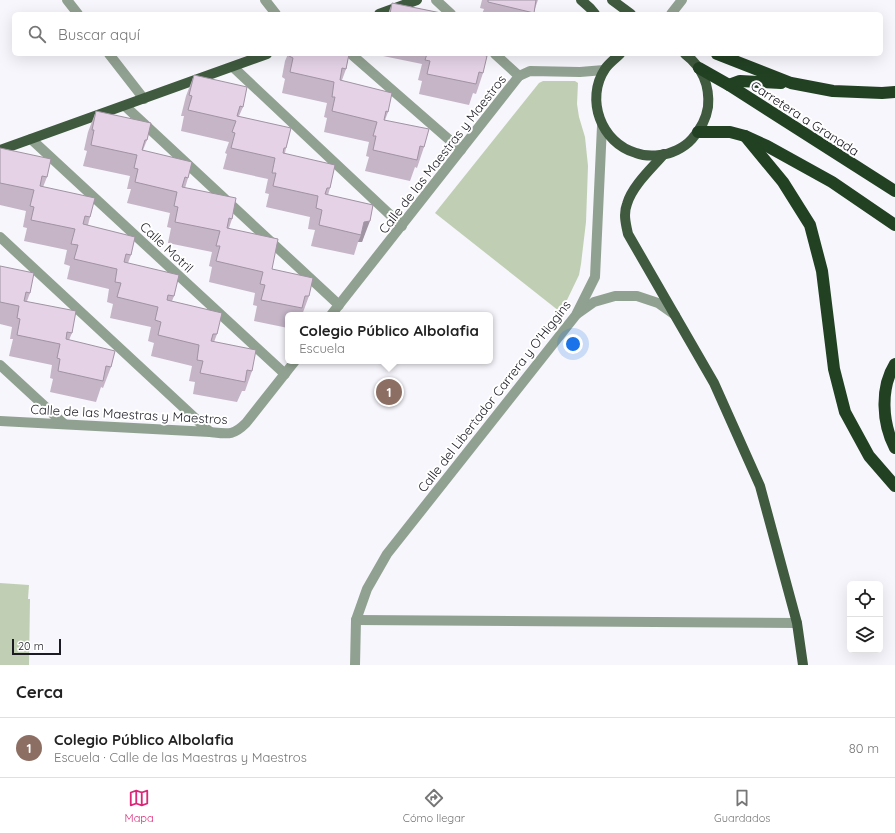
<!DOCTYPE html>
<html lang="es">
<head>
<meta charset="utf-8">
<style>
	:root { --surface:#fff; --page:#f2f2f2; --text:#222; --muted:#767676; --line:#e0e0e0; --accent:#db2777 }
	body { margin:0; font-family:Quicksand,sans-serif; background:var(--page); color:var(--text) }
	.controls { position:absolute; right:12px; bottom:12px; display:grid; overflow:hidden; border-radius:6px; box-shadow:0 4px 16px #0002 }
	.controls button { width:36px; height:36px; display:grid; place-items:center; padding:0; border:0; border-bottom:1px solid var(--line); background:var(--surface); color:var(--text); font:20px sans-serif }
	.scale { position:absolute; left:12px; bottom:10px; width:49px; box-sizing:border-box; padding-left:4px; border:2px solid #1c1b24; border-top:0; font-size:11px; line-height:14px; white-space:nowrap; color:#1c1b24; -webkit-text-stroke:3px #fff; paint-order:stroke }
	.you { position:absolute; left:573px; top:344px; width:14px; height:14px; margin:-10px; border:3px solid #fff; border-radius:50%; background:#1a73e8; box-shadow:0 0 0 6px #1a73e833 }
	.badge { display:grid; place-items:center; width:26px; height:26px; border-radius:50%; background:var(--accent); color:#fff; font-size:13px; font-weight:700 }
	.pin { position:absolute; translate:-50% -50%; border:2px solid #fff; box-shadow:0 1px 4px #0006 }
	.popup { position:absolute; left:285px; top:312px; width:208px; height:52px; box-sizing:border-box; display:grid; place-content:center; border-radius:6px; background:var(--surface); filter:drop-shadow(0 1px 3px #0005); font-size:13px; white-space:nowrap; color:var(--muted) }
	.popup b { font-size:15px; color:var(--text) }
	.popup::after { content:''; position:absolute; left:50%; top:100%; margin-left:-8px; border:8px solid transparent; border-top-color:var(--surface) }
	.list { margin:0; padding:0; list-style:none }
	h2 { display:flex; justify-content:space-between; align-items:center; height:52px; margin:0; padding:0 16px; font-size:17px }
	h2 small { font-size:13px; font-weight:400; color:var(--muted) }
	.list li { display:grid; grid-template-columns:26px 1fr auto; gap:12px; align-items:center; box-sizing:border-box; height:60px; padding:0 16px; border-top:1px solid var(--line) }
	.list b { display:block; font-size:15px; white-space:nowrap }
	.list p { margin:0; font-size:13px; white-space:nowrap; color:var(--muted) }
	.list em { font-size:13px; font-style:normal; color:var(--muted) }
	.icon { flex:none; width:22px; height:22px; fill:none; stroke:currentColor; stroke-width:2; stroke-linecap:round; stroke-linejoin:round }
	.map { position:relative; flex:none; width:895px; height:665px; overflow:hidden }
	.search { position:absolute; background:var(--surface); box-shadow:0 4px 16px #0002; left:12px; right:12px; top:12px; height:44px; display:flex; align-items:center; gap:10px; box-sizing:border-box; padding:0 14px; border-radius:6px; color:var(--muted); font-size:15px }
	.sheet { height:112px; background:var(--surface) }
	nav { display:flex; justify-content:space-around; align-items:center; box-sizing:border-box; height:56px; border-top:1px solid var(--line); background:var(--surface); font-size:11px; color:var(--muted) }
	nav a { display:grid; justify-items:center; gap:2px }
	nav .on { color:var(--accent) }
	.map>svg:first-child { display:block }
</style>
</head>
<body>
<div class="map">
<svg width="895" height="665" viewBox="0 0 895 665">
	<rect width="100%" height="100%" fill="#f7f6fc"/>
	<g fill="#c0cfb3">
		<path d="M543,81H575L578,83L577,104L579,117L585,137L588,166L586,222L581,264L579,275L567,300L559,311L435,213L539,83Z"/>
		<path d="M0,583L29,585L28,599H30L29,665H0Z"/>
	</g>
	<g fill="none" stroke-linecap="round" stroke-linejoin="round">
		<g stroke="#91a191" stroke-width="10">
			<path d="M67,0L78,14"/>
			<path d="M265,0L276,14"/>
			<path d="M436,0L451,14"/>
			<path d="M671,14L682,0"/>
			<path d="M109,54L144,99"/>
			<path d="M351,54L461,150"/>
			<path d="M495,54L519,76"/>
			<path d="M233,67L402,226"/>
			<path d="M125,106L339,305"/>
			<path d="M31,139L285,374"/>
			<path d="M0,237L210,432"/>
			<path d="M577,314L594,302L615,296H637L658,303L675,315"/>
			<path d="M331,315L519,76L530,71L580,72L604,70"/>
			<path d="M0,365L64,424"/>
			<path d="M0,421L210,432C228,434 233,436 246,423L295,361"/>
			<path d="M356,620L797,623"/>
			<path d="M355,665L356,620L367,589L387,554L576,315L595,277L602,126"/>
		</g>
		<g stroke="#3f5a3f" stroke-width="10">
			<path d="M581,0L590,8L595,14"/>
			<path d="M612,0L631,14"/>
			<path d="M379,14L417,0"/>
			<path d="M620,54C615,59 609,63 605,69C585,99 601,143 636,153C644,156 652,156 660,155C671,154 684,148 692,139C700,130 706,120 708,107C710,86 702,67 685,54"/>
			<path d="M0,150L267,54"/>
			<path d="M664,154C652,168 632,186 627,204C623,214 626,225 628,234L714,383L760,486L797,623L803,665"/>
		</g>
		<g stroke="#224123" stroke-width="12">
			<path d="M717,54L791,83L833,91L882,93L895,92"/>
			<path d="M699,68L729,85L895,191"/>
			<path d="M729,85L740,81L781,83"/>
			<path d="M698,132H730L745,136L767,146L832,182L895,225"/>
			<path d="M745,136L783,182L810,225L822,271L834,369L845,412L869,456L895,486"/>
			<path d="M895,364C880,388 882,423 895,448"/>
		</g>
	</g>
	<g fill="#c5b5c7">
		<path d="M482,0H538L533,14H482L484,9L480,8Z"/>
		<path d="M392,3L446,14H388Z"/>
		<path d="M288,54H349L346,69L342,80L388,112L385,120L424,147L417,168L415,167L410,181L365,171L369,157L366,156L369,142L324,132L327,118L324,117L327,103L282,93L285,79L282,77L285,61Z"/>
		<path d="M383,54H479L483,73L476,94L473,93L469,105L419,94L422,81L418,80L422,64L383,56Z"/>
		<path d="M194,75L243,107L239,116L286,148L285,153L330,188L328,195L373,205L362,242H358L354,255L311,246L315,230L308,229L310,217L266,207L269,194L265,193L268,179L223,169L227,154L225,153L229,142L181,131L184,116H181L186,96Z"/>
		<path d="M96,111L147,140L143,150L188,178L185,188L232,219L229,228L272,269L309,296L302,315H288V328L254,321L257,306L253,305L255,293L209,282L212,267L209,266L212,252L168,243L171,228L167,227L170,213L127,203L131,189H127L130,176L83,166L87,151L84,150L88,132Z"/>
		<path d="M0,148L47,177L43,187L90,217L88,225L131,255L128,263L174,296L172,301L217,334L214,342L252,371L245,391H242L237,402L193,394L195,382L189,381L192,366L151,356L154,343L148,341L151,327L110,318L113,304L107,302L109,289L67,279L70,266L64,264L67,250L24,241L27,228L23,227L26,211L0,205Z"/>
		<path d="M0,266L30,293L27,301L72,333L69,340L111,367L103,388L101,387L96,402L50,392L53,379L50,378L52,365L9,356L13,339H10L12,327L0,324Z"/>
	</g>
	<path fill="#a093a2" d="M370,221L362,242H358L361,235L364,222Z"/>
	<g fill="#e5d2e7" stroke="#a093a2">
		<path d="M488,0H536L534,13L488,2Z"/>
		<path d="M392,3L446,14H390Z"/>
		<path d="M290,54H349L346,69L342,68L340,80L392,93L388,112L386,111L384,120L429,129L424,147L420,146L417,160L373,150L376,136H373L377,122L332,111L335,97H332L334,82L290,72L293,58L289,56Z"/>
		<path d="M427,54H479L487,56L483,73L479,72L476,84L427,74L430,61L425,60Z"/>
		<path d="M194,75L247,87L243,107L240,106L237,116L291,128L286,148H284L283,153L335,165L330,188H327L325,194L373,205L370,221L364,222L361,235L319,225L322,210L316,208L318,196L273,186L276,173H272L275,158L231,148L235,133L232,132L236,121L188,110L192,96L189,95Z"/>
		<path d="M96,111L151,123L147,140H145L142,150L192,162L188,178L185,177L182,187L236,198L232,219L229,218L227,228L278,239L272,269L313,278L309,296H305L302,308L261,300L265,285L260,284L263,272L216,261L220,246H216L220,231L175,222L178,207L174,206L177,192L135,182L138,169L134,168L137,155L91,145L94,130H92Z"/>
		<path d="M0,148L51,159L47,177L42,176L40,186L95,198L90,217L85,216L83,224L135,237L131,255L126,254L124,262L179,275L174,296L168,295L167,300L222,313L217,334H213L211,341L256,350L252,371L247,370L245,382L200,373L203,361L197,360L199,345L158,335L161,322L155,320L158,307L117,297L121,283L115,282L117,269L74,259L78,245L71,244L75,229L31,220L34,207L30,206L34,190L0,183Z"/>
		<path d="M0,266L34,273L30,293L26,292L24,301L76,311L72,333L67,332L66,339L115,351L111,367L106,366L103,381L58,371L60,359L57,358L60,344L17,335L20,319L17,318L19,306L0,302Z"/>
	</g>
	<g text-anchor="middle" stroke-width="4" stroke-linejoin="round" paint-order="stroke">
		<g font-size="13" fill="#1c1b24" stroke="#fff">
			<text transform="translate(805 118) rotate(33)" y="5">Carretera a Granada</text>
			<text transform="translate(442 154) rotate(-52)" y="5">Calle de las Maestras y Maestros</text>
			<text transform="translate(167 247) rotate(43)" y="5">Calle Motril</text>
			<text transform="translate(494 396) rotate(-52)" y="5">Calle del Libertador Carrera y O'Higgins</text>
			<text transform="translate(129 414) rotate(3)" y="5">Calle de las Maestras y Maestros</text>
		</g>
	</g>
</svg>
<div class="controls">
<button><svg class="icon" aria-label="locate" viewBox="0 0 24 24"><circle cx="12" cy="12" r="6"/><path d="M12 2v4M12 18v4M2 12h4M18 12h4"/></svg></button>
<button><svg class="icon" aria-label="layers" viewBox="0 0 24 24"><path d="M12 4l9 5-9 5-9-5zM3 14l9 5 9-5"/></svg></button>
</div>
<div class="scale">20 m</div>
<div class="you"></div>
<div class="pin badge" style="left:389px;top:392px;background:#8d6e63">1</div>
<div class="popup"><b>Colegio Público Albolafia</b>Escuela</div>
<div class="search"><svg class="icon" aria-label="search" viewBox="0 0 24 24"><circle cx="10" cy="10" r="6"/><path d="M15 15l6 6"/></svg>Buscar aquí</div>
</div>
<section class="sheet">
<h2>Cerca<small></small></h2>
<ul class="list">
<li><span class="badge" style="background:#8d6e63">1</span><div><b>Colegio Público Albolafia</b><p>Escuela · Calle de las Maestras y Maestros</p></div><em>80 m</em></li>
</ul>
</section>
<nav>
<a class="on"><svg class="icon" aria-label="map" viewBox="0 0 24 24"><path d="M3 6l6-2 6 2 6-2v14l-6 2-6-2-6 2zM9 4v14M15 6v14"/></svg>Mapa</a>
<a><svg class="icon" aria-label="directions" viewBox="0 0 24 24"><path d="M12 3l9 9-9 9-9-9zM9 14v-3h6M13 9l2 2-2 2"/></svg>Cómo llegar</a>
<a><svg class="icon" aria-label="saved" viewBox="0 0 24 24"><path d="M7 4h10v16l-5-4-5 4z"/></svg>Guardados</a>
</nav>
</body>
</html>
